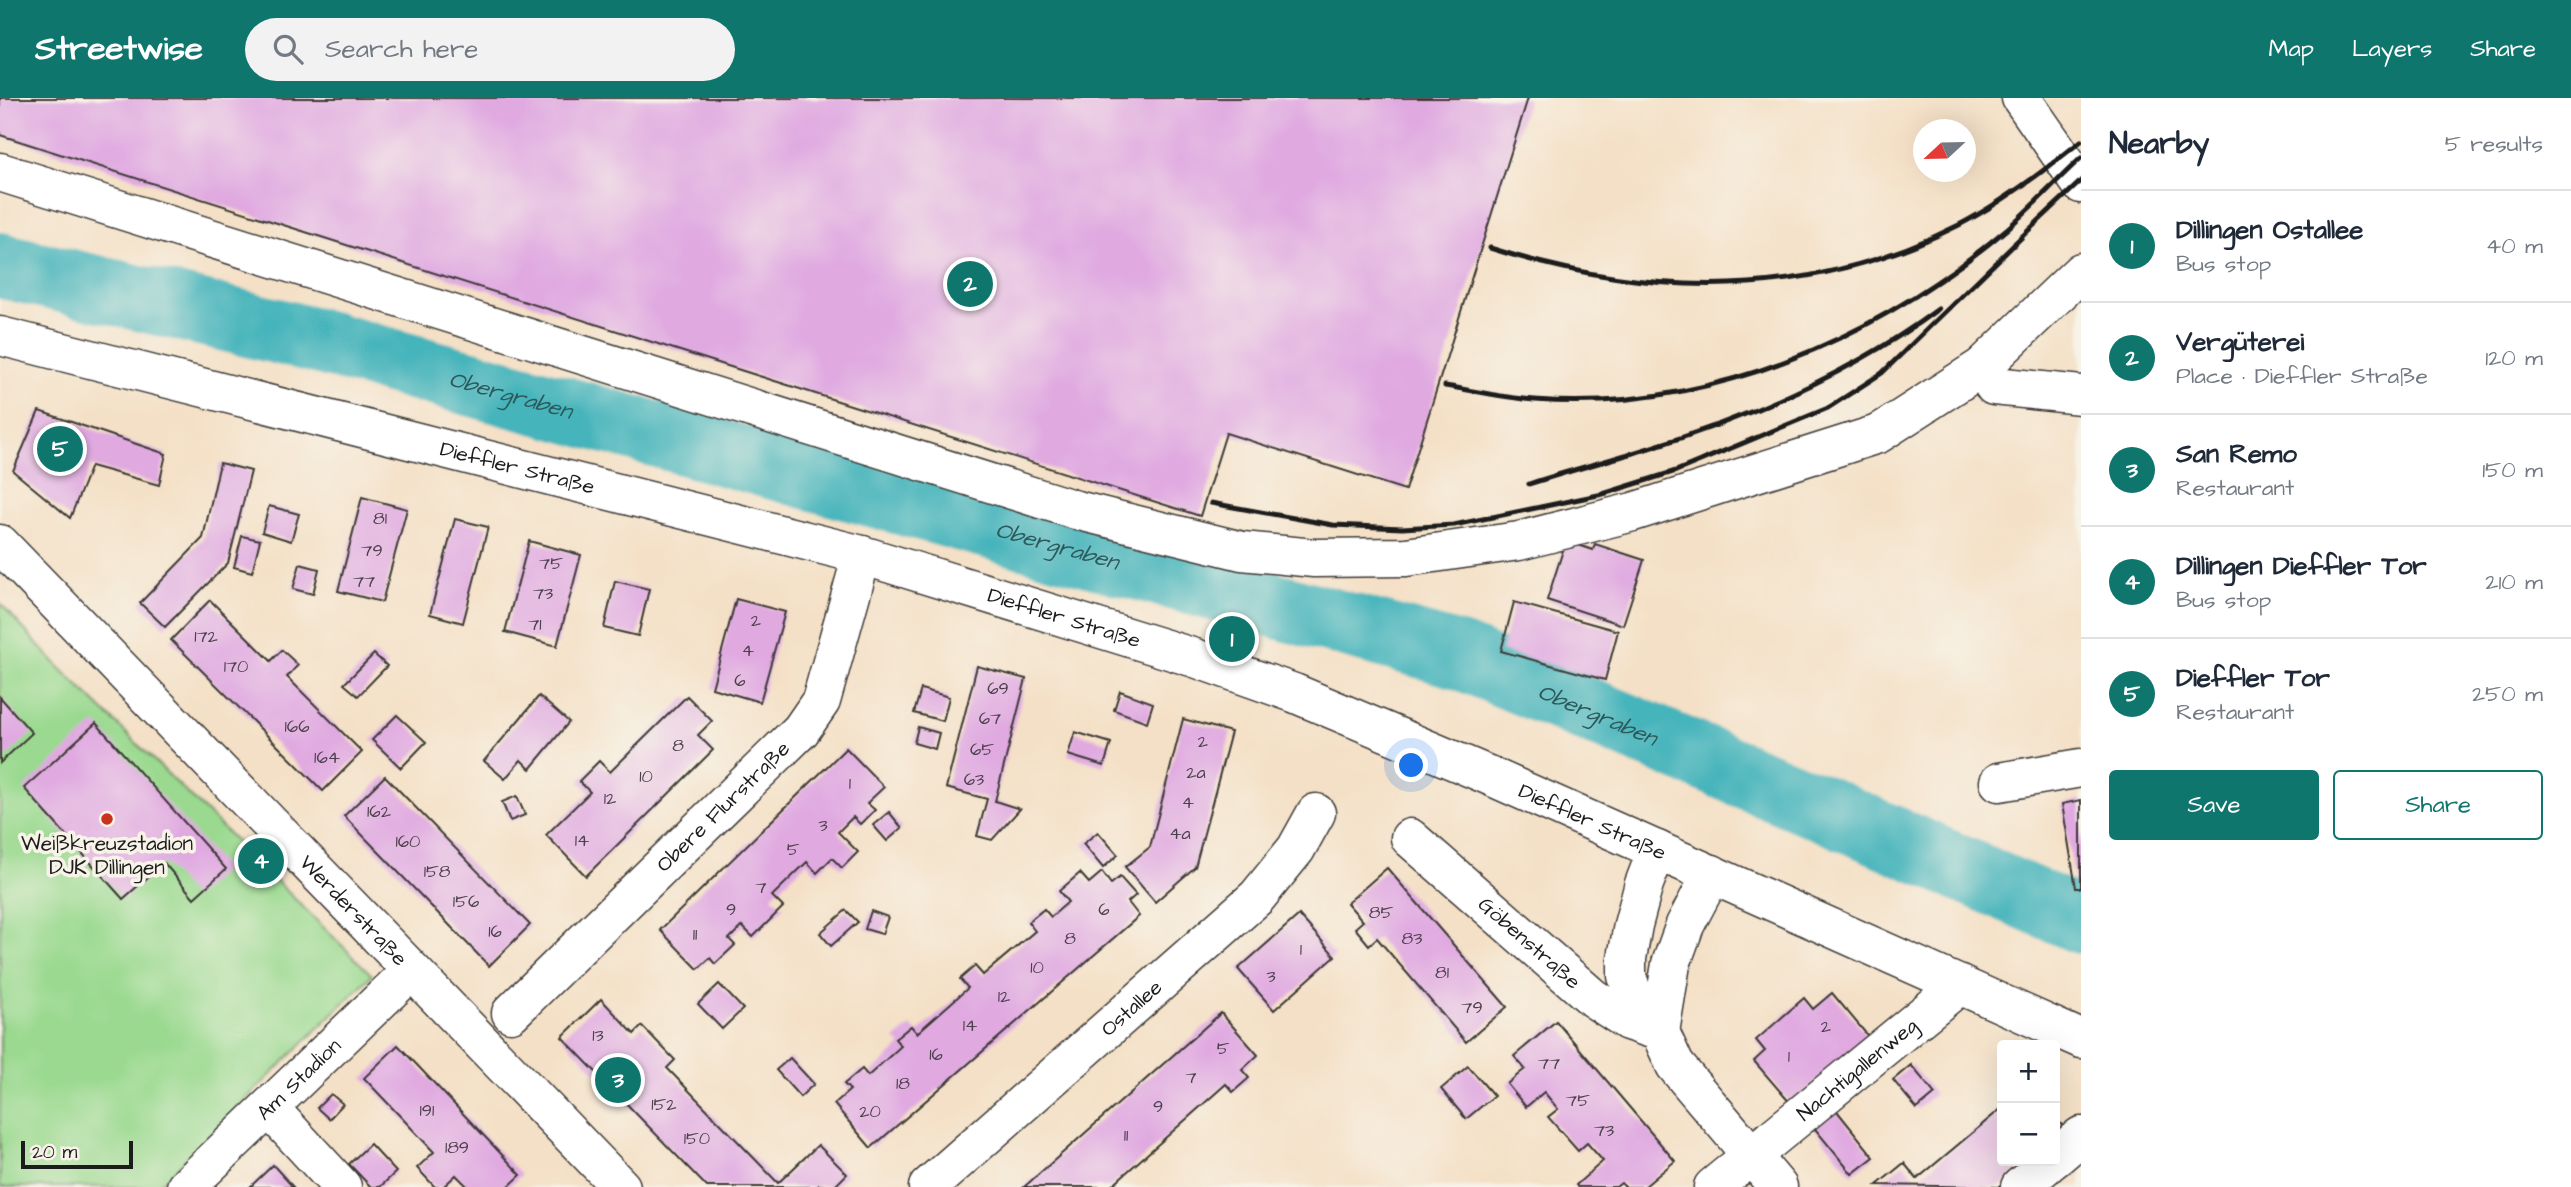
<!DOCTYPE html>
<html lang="en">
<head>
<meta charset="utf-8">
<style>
	:root { --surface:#fff; --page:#f2f2f3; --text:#1f2937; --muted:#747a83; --line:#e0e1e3; --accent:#0f766e }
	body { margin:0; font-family:"Architects Daughter",sans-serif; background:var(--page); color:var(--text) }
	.controls { position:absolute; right:21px; bottom:21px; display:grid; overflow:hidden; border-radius:7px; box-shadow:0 7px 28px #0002 }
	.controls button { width:63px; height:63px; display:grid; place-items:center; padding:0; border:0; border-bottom:2px solid var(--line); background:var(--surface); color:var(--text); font:35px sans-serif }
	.compass { position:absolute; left:1913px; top:21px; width:63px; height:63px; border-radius:50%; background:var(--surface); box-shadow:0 7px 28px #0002; rotate:248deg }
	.scale { position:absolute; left:21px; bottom:18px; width:112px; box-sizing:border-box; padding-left:7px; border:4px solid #1c1c1c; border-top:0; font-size:19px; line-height:24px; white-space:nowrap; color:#1c1c1c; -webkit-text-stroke:5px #f7f3e8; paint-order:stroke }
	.you { position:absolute; left:1412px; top:668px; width:24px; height:24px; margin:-18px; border:5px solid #fff; border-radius:50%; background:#1a73e8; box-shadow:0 0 0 10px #1a73e833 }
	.badge { display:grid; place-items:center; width:46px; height:46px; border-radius:50%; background:var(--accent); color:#fff; font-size:23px; font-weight:700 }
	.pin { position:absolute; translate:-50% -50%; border:4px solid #fff; box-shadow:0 2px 7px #0006 }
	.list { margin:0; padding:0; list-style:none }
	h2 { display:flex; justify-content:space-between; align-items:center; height:91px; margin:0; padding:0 28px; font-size:30px }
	h2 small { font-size:23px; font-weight:400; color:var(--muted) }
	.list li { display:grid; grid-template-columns:46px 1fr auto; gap:21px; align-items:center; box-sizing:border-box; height:112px; padding:0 28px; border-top:2px solid var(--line) }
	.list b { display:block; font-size:26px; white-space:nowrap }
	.list p { margin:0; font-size:23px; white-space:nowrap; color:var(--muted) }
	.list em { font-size:23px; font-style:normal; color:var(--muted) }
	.actions { display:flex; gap:14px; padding:21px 28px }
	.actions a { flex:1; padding:16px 0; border:2px solid var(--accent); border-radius:7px; text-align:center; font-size:24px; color:var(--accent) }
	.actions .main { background:var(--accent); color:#fff }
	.icon { flex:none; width:38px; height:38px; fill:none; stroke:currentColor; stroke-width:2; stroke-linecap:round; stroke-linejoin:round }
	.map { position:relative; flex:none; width:2081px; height:1089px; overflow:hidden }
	header { display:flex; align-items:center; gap:42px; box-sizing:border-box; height:98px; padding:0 35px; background:var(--accent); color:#fff }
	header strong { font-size:33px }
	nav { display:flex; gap:38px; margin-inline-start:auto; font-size:24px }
	.search { width:490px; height:63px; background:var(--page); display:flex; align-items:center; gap:18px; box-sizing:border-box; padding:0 24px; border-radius:38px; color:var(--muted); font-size:26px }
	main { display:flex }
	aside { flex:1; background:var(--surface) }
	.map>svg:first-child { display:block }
</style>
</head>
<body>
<header>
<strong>Streetwise</strong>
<div class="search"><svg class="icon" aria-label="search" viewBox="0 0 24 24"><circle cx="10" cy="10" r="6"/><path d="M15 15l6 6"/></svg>Search here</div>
<nav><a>Map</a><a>Layers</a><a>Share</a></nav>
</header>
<main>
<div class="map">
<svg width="2081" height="1089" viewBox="0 0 2081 1089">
	<rect width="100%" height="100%" fill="#f7f3e8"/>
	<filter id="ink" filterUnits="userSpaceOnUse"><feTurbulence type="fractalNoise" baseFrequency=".0143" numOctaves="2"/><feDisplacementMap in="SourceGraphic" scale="14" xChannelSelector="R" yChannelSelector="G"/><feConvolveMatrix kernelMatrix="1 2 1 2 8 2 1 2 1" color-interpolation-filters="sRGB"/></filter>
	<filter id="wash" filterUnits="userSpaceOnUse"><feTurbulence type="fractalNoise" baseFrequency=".00686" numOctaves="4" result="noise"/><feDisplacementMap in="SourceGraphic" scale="28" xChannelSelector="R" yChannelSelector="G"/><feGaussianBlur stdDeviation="1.57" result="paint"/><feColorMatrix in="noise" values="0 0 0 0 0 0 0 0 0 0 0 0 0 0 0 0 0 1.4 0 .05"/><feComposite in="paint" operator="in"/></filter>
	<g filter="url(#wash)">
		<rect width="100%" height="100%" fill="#f4e0c6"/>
		<path fill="#9ad98f" stroke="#5b7a56" stroke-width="2" d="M0,505L55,565L372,877L157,1089H0Z"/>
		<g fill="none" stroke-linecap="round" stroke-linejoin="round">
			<path stroke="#44b4bb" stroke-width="66" id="s1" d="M0,167L314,242L1459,558L1822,710L2081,823"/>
		</g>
		<g id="blocks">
			<g fill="#e0aae1">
				<path d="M0,0H1528L1405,392L1226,335L1200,418L0,37Z"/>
				<path d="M39,313L166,356L159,387L91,368L70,420L13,373Z"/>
				<path d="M220,365L251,373L228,465L165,529L140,505L203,440Z"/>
				<path d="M362,399L407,411L382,504L338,493Z"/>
				<path d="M269,408L299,416L291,443L262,434Z"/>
				<path d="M455,421L488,429L463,525L430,516Z"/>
				<path d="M242,438L260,442L252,474L234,469Z"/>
				<path d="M529,443L581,457L557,548L505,534Z"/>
				<path d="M1566,443L1593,452L1595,446L1644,462L1623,527L1547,502Z"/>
				<path d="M300,466L319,471L313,496L293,491Z"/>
				<path d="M615,483L649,491L638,538L604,530Z"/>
				<path d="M736,501L785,514L760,604L712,590Z"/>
				<path d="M210,502L271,563L282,552L298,567L287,579L362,654L323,693L171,542Z"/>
				<path d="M1514,504L1618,533L1605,582L1501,553Z"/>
				<path d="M374,556L387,568L358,598L344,586Z"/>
				<path d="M977,568L1026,581L995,703L1020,711L992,742L977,738L987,701L946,690Z"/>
				<path d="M921,591L949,599L943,623L914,615Z"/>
				<path d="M1120,593L1153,605L1147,624L1114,612Z"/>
				<path d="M539,598L569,624L530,671L521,662L505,681L484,663Z"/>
				<path d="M687,598L712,623L698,637L713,652L586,778L546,737L590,694L579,683L599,663L610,674Z"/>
				<path d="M0,599L32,635L0,665Z"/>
				<path d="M397,617L426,644L401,670L372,642Z"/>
				<path d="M1183,621L1231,634L1195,769L1155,804L1125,769L1150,749Z"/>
				<path d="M96,625L226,771L194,800L164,765L123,801L24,690Z"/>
				<path d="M918,629L939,635L935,651L914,645Z"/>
				<path d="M1075,634L1111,645L1104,668L1068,657Z"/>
				<path d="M846,650L884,689L867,705L875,712L860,726L853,719L838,734L858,754L842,770L832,760L817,775L807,764L772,798L783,809L753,839L742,828L729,841L735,847L715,866L710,860L698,871L660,832Z"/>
				<path d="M385,678L530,827L489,868L344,718Z"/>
				<path d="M517,698L525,717L510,723L502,704Z"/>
				<path d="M2081,702V790H2076L2062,706Z"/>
				<path d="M889,714L902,730L887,743L873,727Z"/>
				<path d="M1098,734L1118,757L1103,770L1083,746Z"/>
				<path d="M1387,770L1507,909L1466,944L1377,840L1369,847L1355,830L1363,823L1347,805Z"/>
				<path d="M1102,774L1111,786L1120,779L1136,797L1128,804L1139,818L871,1050L834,1006L850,992L844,986L862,971L868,978L901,948L895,941L911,928L917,935L968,890L960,881L975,868L983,877L1035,833L1028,824L1044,811L1051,819L1068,804L1059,793L1080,775L1089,785Z"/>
				<path d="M846,812L858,824L831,848L820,835Z"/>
				<path d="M871,813L888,819L882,836L865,831Z"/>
				<path d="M1299,817L1335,858L1274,912L1238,871Z"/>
				<path d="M719,886L743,911L722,931L698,906Z"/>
				<path d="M1832,895L1868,938L1791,1006L1754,963L1765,953L1756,942L1804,900L1813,911Z"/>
				<path d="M601,901L634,936L642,928L675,962L667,970L778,1085L818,1047L847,1076L834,1089L819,1087L817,1089H707L562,939Z"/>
				<path d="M1221,915L1258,957L1242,972L1249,980L1233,994L1226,986L1110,1089H1024Z"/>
				<path d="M1556,923L1675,1063L1644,1089H1625L1621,1085L1616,1089H1578L1576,1087L1603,1063L1587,1045L1578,1053L1548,1019L1558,1011L1544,994L1526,1009L1507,986L1525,971L1514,958Z"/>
				<path d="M398,947L521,1077L508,1089H468L456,1077L443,1089H435L417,1070L434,1054L364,980Z"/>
				<path d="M790,960L814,986L800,999L776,972Z"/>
				<path d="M1911,967L1935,996L1917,1011L1893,982Z"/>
				<path d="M1468,968L1494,998L1466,1021L1441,991Z"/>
				<path d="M331,996L343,1006L329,1021L317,1010Z"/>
				<path d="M1833,1008L1874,1059L1852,1076L1811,1026Z"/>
				<path d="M2002,1010V1063H2029L1998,1089L1877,1087L1904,1065L1917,1081Z"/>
				<path d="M2055,1019L2066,1032L2055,1042Z"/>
				<path d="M370,1046L396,1074L380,1089H371L349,1066Z"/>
				<path d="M273,1067L293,1089H250Z"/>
			</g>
		</g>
	</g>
	<g filter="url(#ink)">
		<use href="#blocks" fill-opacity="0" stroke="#3c3936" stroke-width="2"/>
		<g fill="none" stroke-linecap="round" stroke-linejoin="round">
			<defs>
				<g id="minor">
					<path d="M2021,0L2081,86"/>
					<path d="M0,74L1076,412L1242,453L1314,460L1406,459L1519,443L1633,414L1878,336L1982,269L2081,174"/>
					<path d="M1982,269L1994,288L2081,297"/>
					<path id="s2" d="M0,446L621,1089"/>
					<path d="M1999,684L2081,670"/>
					<path id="s3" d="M1410,740L1593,900L1628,923L1658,933"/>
					<path d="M1657,752L1644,786L1633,827L1627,860V878L1634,900L1660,934L1675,967L1778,1089"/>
					<path id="s4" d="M511,915L801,632L821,603L862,457"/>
					<path d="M1660,934L1671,866L1685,827L1712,776"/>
					<path d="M269,1010L342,1089"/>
					<path d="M2055,1060L2081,1038"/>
					<path id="s5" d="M186,1089L411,873"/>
					<path id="s6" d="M928,1089L1257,799L1296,751L1316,715"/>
					<path id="s7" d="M1713,1089L1960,887"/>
					<path d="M2020,1089L2051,1063"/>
				</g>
				<g id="major">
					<path id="s8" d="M0,238L862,457L1195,560L1294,595L1488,677L2081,941"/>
				</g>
			</defs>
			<use href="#minor" stroke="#3c3936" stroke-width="41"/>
			<use href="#major" stroke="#3c3936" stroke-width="41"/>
			<use href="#minor" stroke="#fff" stroke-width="38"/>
			<use href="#major" stroke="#fff" stroke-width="38"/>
			<g stroke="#1c1c1c" stroke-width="5">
				<path d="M2015,145L2081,83"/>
				<path d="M1490,150C1647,200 1808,204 1959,127C2002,105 2044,73 2081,43"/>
				<path d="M1445,288C1475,293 1505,300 1535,302C1708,315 1877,241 2008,130C2033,108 2056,83 2081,60"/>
				<path d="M1529,386C1568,373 1607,363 1646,351C1750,319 1851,276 1938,211"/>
				<path d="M1211,405L1333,427L1402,430L1454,427L1603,396L1676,373L1828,310L1882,275L2022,139"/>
			</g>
		</g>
	</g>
	<circle fill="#c8321e" stroke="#f7f3e8" stroke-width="2.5" cx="107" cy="721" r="7"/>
	<g text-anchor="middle" stroke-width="7" stroke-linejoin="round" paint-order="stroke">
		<g font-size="18" fill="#4d404d">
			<text x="380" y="426">81</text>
			<text x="372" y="458">79</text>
			<text x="551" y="471">75</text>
			<text x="364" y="489">77</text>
			<text x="543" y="501">73</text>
			<text x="756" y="528">2</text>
			<text x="535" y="532">71</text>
			<text x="206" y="544">172</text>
			<text x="748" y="558">4</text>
			<text x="236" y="574">170</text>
			<text x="740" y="588">6</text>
			<text x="998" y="596">69</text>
			<text x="990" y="626">67</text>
			<text x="297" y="634">166</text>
			<text x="1203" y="649">2</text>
			<text x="678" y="653">8</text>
			<text x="982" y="657">65</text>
			<text x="327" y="665">164</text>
			<text x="1196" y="680">2a</text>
			<text x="646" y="684">10</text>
			<text x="974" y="687">63</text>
			<text x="850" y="691">1</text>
			<text x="610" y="706">12</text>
			<text x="1188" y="710">4</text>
			<text x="379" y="719">162</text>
			<text x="823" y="733">3</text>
			<text x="1180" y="741">4a</text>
			<text x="582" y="748">14</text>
			<text x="408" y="749">160</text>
			<text x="793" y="757">5</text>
			<text x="437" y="779">158</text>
			<text x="761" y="795">7</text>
			<text x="466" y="809">156</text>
			<text x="731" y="817">9</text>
			<text x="1104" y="817">6</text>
			<text x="1381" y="820">85</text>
			<text x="495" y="839">16</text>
			<text x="695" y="842">11</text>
			<text x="1070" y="846">8</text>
			<text x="1412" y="846">83</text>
			<text x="1301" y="857">1</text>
			<text x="1037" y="875">10</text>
			<text x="1442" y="880">81</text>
			<text x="1271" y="884">3</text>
			<text x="1004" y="904">12</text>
			<text x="1472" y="915">79</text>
			<text x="970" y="933">14</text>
			<text x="1826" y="934">2</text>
			<text x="598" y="943">13</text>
			<text x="1223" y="956">5</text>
			<text x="936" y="962">16</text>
			<text x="1789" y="964">1</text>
			<text x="1549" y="971">77</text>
			<text x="1191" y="985">7</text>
			<text x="903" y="991">18</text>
			<text x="1578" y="1008">75</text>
			<text x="664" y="1012">152</text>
			<text x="1158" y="1014">9</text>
			<text x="427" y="1018">191</text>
			<text x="870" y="1019">20</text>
			<text x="1604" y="1038">73</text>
			<text x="1126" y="1043">11</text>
			<text x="697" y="1046">150</text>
			<text x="457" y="1055">189</text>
		</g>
		<g font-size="21" fill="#1c1c1c" stroke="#f7f3e8">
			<text dy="7" stroke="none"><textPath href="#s8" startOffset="534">Dieffler Straße</textPath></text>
			<text dy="7" stroke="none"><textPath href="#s8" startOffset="1101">Dieffler Straße</textPath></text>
			<text dy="7" stroke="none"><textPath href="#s4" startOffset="296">Obere Flurstraße</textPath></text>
			<text dy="7" stroke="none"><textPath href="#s8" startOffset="1668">Dieffler Straße</textPath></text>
			<text dy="7" stroke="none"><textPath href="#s2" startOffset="509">Werderstraße</textPath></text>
			<text dy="7" stroke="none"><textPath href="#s3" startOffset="159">Göbenstraße</textPath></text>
			<text dy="7" stroke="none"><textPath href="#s6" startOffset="271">Ostallee</textPath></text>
			<text dy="7" stroke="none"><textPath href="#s7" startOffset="186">Nachtigallenweg</textPath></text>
			<text dy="7" stroke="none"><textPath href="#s5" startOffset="156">Am Stadion</textPath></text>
		</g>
		<g font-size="21" fill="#1c1c1c" stroke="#f7f3e8">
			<text x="107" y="752">Weißkreuzstadion<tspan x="107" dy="24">DJK Dillingen</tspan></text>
		</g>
		<g font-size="23" font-style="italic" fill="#2c595c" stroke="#f7f3e8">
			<text dy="8" stroke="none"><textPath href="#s1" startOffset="527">Obergraben</textPath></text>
			<text dy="8" stroke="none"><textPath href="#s1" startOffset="1094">Obergraben</textPath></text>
			<text dy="8" stroke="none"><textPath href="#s1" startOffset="1661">Obergraben</textPath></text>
		</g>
	</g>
</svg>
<div class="controls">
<button>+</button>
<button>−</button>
</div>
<svg class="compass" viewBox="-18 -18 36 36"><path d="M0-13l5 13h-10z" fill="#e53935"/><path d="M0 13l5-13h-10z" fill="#747a83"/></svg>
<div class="scale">20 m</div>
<div class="you"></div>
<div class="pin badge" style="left:1232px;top:541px">1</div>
<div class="pin badge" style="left:970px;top:186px">2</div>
<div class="pin badge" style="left:618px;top:982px">3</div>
<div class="pin badge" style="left:261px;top:763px">4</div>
<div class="pin badge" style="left:60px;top:351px">5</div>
</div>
<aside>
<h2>Nearby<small>5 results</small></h2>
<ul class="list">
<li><span class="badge">1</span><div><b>Dillingen Ostallee</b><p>Bus stop</p></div><em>40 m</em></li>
<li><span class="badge">2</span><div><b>Vergüterei</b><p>Place · Dieffler Straße</p></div><em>120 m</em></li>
<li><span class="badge">3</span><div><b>San Remo</b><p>Restaurant</p></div><em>150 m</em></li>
<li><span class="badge">4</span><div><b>Dillingen Dieffler Tor</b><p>Bus stop</p></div><em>210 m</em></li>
<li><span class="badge">5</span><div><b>Dieffler Tor</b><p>Restaurant</p></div><em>250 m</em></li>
</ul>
<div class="actions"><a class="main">Save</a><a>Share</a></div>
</aside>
</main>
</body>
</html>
